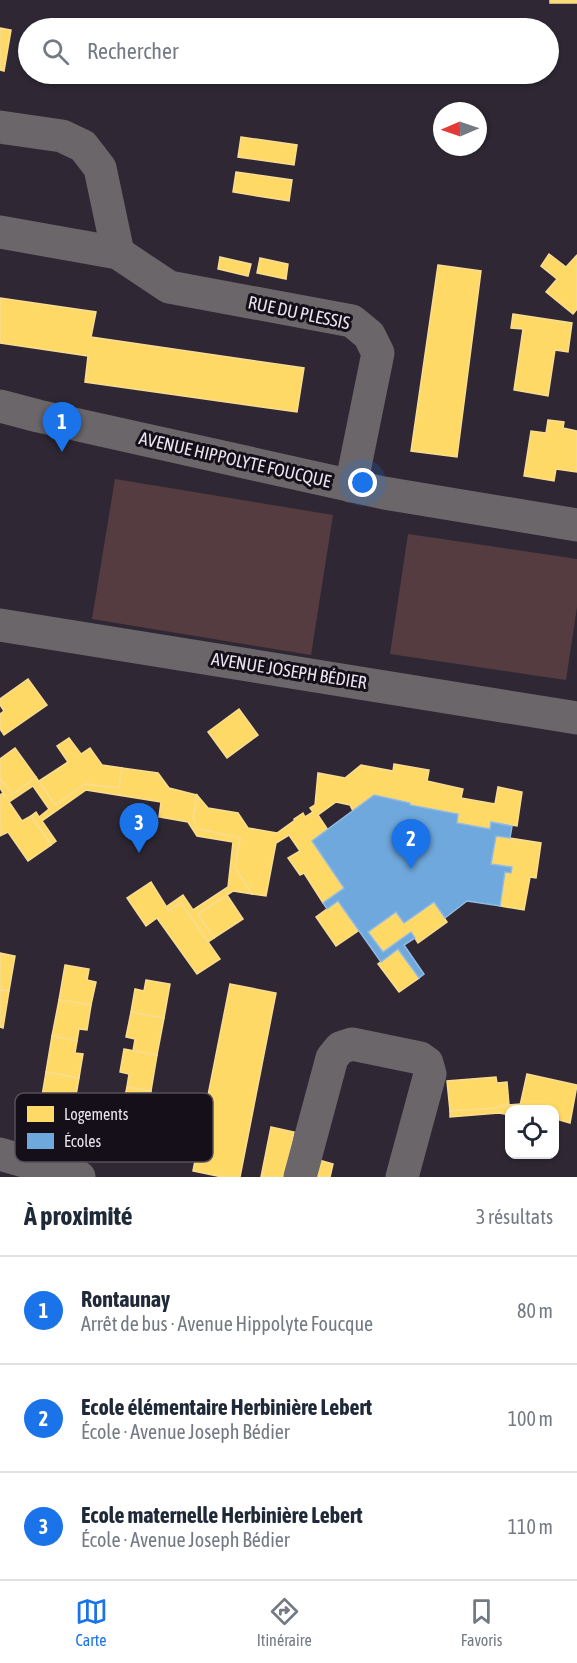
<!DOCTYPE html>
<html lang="fr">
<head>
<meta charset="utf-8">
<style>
	:root { --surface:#fff; --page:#f2f2f3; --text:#1f2937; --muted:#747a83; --line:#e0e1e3; --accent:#1a73e8 }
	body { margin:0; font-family:"Asap Condensed",sans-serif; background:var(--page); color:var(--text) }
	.controls { position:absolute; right:18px; bottom:18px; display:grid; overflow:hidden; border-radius:12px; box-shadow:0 2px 4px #0004 }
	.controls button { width:54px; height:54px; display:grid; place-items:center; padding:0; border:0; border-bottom:2px solid var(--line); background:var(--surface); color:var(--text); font:30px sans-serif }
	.compass { position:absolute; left:433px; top:102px; width:54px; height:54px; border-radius:50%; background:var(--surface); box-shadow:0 2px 4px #0004; rotate:268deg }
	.you { position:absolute; left:363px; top:483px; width:21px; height:21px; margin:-15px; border:4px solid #fff; border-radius:50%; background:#1a73e8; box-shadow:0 0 0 9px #1a73e833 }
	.badge { display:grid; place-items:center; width:39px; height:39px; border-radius:50%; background:var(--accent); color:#fff; font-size:20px; font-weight:700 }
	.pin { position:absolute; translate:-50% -50px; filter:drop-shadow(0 2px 3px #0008) }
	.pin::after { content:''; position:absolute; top:32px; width:21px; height:18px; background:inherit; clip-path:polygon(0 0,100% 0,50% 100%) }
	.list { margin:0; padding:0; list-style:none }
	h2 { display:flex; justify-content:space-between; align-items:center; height:78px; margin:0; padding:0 24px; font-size:26px }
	h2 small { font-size:20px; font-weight:400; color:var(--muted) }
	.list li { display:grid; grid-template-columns:39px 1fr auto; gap:18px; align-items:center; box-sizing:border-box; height:108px; padding:0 24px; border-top:2px solid var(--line) }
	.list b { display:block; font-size:22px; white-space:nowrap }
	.list p { margin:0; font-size:20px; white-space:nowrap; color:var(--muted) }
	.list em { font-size:20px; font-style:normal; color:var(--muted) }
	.icon { flex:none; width:33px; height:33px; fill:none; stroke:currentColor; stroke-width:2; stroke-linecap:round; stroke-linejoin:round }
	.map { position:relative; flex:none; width:577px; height:1177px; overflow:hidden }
	.search { position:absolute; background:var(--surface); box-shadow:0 2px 4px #0004; left:18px; right:18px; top:18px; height:66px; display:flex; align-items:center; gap:15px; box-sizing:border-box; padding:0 21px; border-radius:33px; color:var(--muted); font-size:22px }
	.sheet { height:402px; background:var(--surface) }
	nav { display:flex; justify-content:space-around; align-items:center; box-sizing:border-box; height:84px; border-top:2px solid var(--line); background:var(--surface); font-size:16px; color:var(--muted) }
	nav a { display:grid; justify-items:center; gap:3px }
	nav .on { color:var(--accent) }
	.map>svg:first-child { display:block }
</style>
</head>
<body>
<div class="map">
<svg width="577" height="1177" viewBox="0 0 577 1177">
	<rect width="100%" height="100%" fill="#2f2834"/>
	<g fill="#553c40">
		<path d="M115,479L333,515L311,655L92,619Z"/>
		<path d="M408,534L577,559V607L566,680L390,654Z"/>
	</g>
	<g fill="#ffd966" stroke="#f9dc90" stroke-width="1.5">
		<rect x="550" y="0" width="27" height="3"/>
		<path d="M0,28L11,30L4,71L0,70Z"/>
		<path d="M241,137L297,145L294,165L238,157Z"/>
		<path d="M236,172L292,180L289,201L233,192Z"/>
		<path d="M549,254L566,267L577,255V309L573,314L546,292L557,279L541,266Z"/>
		<path d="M220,257L251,264L248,276L218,269Z"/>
		<path d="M260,258L288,264L286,279L257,273Z"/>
		<path d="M438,265L481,271L457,457L411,451Z"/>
		<path d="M0,298L96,312L91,337L304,368L297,412L85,382L88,356L0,343Z"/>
		<path d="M513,314L572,323L568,352L555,350L548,396L514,390L523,329L511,328Z"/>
		<path d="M548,420L564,422L563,428L577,431V472L556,469L554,481L524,476L531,431L546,433Z"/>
		<path d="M28,679L47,705L4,735L0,729V714L4,711L0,705V699Z"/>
		<path d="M239,709L258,735L227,758L208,732Z"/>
		<path d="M69,738L81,754L90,748L102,765L122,768L119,788L85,784L55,805L39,781L68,762L57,746Z"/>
		<path d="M15,748L36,777L12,795L0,778V759Z"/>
		<path d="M394,764L429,770L427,781L463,789L461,798L495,804L498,787L522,792L517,826L491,822L490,829L457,823L458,814L410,805V803L374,795L353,811L350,805L336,802L318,815L328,830L312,841L344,888L323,903L304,873L300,875L288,858L300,851L289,835L276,843L266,896L252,894L235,868L240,838L198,829L193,818L197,795L208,808L238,813L248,828L277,833L295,820L294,819L303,813L305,817L313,812L310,808L315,805L318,773L345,778L361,765L393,771Z"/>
		<path d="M122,768L158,773L169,788L197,795L193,818L198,829L240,838L235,868L252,894L233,891L198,914L214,938L208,942L181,903L169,911L166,907L183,895L193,910L228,887L233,842L197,836L188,822L159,817L161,802L86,790L42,821L56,841L51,845L31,816L36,812L39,817L49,809L33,786L9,802L0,788V778L12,795L36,777L55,805L85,784L119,788Z"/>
		<path d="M3,793L22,821L31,816L51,845L28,861L8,832L0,836V795Z"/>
		<path d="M496,836L541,843L536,878L530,877L524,910L500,906L505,872L511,873L512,867L491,864Z"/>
		<path d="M151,882L169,911L181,903L220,959L197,974L157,918L146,926L127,898Z"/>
		<path d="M227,895L243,919L214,938L198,914Z"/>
		<path d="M338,901L358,931L336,946L316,917Z"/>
		<path d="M434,902L447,922L418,943L411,932L383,952L368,932L396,912L404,923Z"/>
		<path d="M398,949L419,978L399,992L378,964Z"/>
		<path d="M0,953L15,956L9,991L0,990Z"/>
		<path d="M65,965L89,969L87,980L96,982L91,1005L59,1000Z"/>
		<path d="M146,980L170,984L164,1018L131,1012L135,989L144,991Z"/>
		<path d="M230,984L276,993L240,1177H222L193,1171Z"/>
		<path d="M0,990L9,991L3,1028L0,1027Z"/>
		<path d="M59,1000L91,1005L87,1030L79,1029L77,1041L52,1036Z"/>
		<path d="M131,1012L164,1018L157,1055L133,1051L135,1039L126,1037Z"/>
		<path d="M52,1036L77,1041L75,1053L83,1054L79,1078L46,1072Z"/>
		<path d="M124,1049L157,1055L151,1091L127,1087L129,1074L120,1072Z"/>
		<path d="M46,1072L79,1078L75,1101L66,1099L64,1112L40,1108Z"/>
		<path d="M527,1074L577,1085L570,1123L556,1119L557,1113L554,1112V1110H543L533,1107L532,1110H519Z"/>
		<path d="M496,1077L497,1083L507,1082L509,1105L498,1106V1108L450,1111L447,1081Z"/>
		<path d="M127,1087L151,1091L144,1126L111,1120L115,1098L124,1100Z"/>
		<path d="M520,1104L519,1110H510V1115L499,1113L450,1117V1111L498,1108V1106Z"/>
		<path d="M271,1127L294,1132L285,1177H261Z"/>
		<path d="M319,1160L333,1164L330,1177H315Z"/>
	</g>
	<path fill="#6fa8dc" stroke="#94bae2" stroke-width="1.5" d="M374,795L410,803V805L458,814L457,823L490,829L491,822L512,826L510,838L496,836L491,864L512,867L511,873L505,872L500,906L467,901L445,918L434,902L404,923L396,912L368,932L383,952L411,932L415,938L404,945L424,974L419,978L398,949L381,962L338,901L327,909L323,903L344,888L312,841Z"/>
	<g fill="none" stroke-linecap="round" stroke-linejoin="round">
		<g stroke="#6b666a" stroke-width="33">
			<path d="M0,127L62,136L83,146L100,168L118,253"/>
			<path d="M0,232L118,253L169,287L352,321L369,335L378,353L351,486"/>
			<path d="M0,406L38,416L384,493L577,525"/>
			<path d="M0,625L577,718"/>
			<path d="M0,1154L79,1177"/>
			<path d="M300,1177L332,1058L340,1048L352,1044L420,1058L427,1063L430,1074L402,1177"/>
		</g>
	</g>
	<g text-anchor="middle" stroke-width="6" stroke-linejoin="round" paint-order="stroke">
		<g font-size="18" fill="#eae3f1" stroke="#150f19">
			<text transform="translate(299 313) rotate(12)" y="6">RUE DU PLESSIS</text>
			<text transform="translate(235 460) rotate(13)" y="6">AVENUE HIPPOLYTE FOUCQUE</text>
			<text transform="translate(289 671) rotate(9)" y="6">AVENUE JOSEPH BÉDIER</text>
		</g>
	</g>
	<rect x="15" y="1093" width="198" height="69" rx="9" fill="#150f19" stroke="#554f5a" stroke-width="1.5"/>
	<rect x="27" y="1106" width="27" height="16" fill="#ffd966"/>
	<rect x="27" y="1133" width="27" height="16" fill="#6fa8dc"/>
	<g font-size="16" fill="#eae3f1">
		<text x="64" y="1120">Logements</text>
		<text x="64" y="1147">Écoles</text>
	</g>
</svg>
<div class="controls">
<button><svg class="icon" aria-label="locate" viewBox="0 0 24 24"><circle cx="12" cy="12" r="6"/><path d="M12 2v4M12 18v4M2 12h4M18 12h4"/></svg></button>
</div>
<svg class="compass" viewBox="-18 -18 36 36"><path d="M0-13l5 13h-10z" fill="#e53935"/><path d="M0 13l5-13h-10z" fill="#747a83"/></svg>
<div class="you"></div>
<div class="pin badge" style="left:62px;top:452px">1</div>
<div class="pin badge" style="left:411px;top:869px">2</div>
<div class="pin badge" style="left:139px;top:853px">3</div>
<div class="search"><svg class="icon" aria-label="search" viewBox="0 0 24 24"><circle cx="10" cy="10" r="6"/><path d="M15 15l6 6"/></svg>Rechercher</div>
</div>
<section class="sheet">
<h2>À proximité<small>3 résultats</small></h2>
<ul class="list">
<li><span class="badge">1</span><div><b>Rontaunay</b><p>Arrêt de bus · Avenue Hippolyte Foucque</p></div><em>80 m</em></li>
<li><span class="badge">2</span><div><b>Ecole élémentaire Herbinière Lebert</b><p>École · Avenue Joseph Bédier</p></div><em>100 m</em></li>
<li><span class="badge">3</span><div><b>Ecole maternelle Herbinière Lebert</b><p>École · Avenue Joseph Bédier</p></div><em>110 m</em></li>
</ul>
</section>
<nav>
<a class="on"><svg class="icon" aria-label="map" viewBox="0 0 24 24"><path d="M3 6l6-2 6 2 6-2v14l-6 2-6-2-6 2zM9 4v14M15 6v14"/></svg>Carte</a>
<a><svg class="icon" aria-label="directions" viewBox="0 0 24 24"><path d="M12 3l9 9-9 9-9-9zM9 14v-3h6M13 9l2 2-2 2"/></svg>Itinéraire</a>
<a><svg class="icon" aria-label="saved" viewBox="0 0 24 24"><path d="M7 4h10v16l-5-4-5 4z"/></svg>Favoris</a>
</nav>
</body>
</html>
